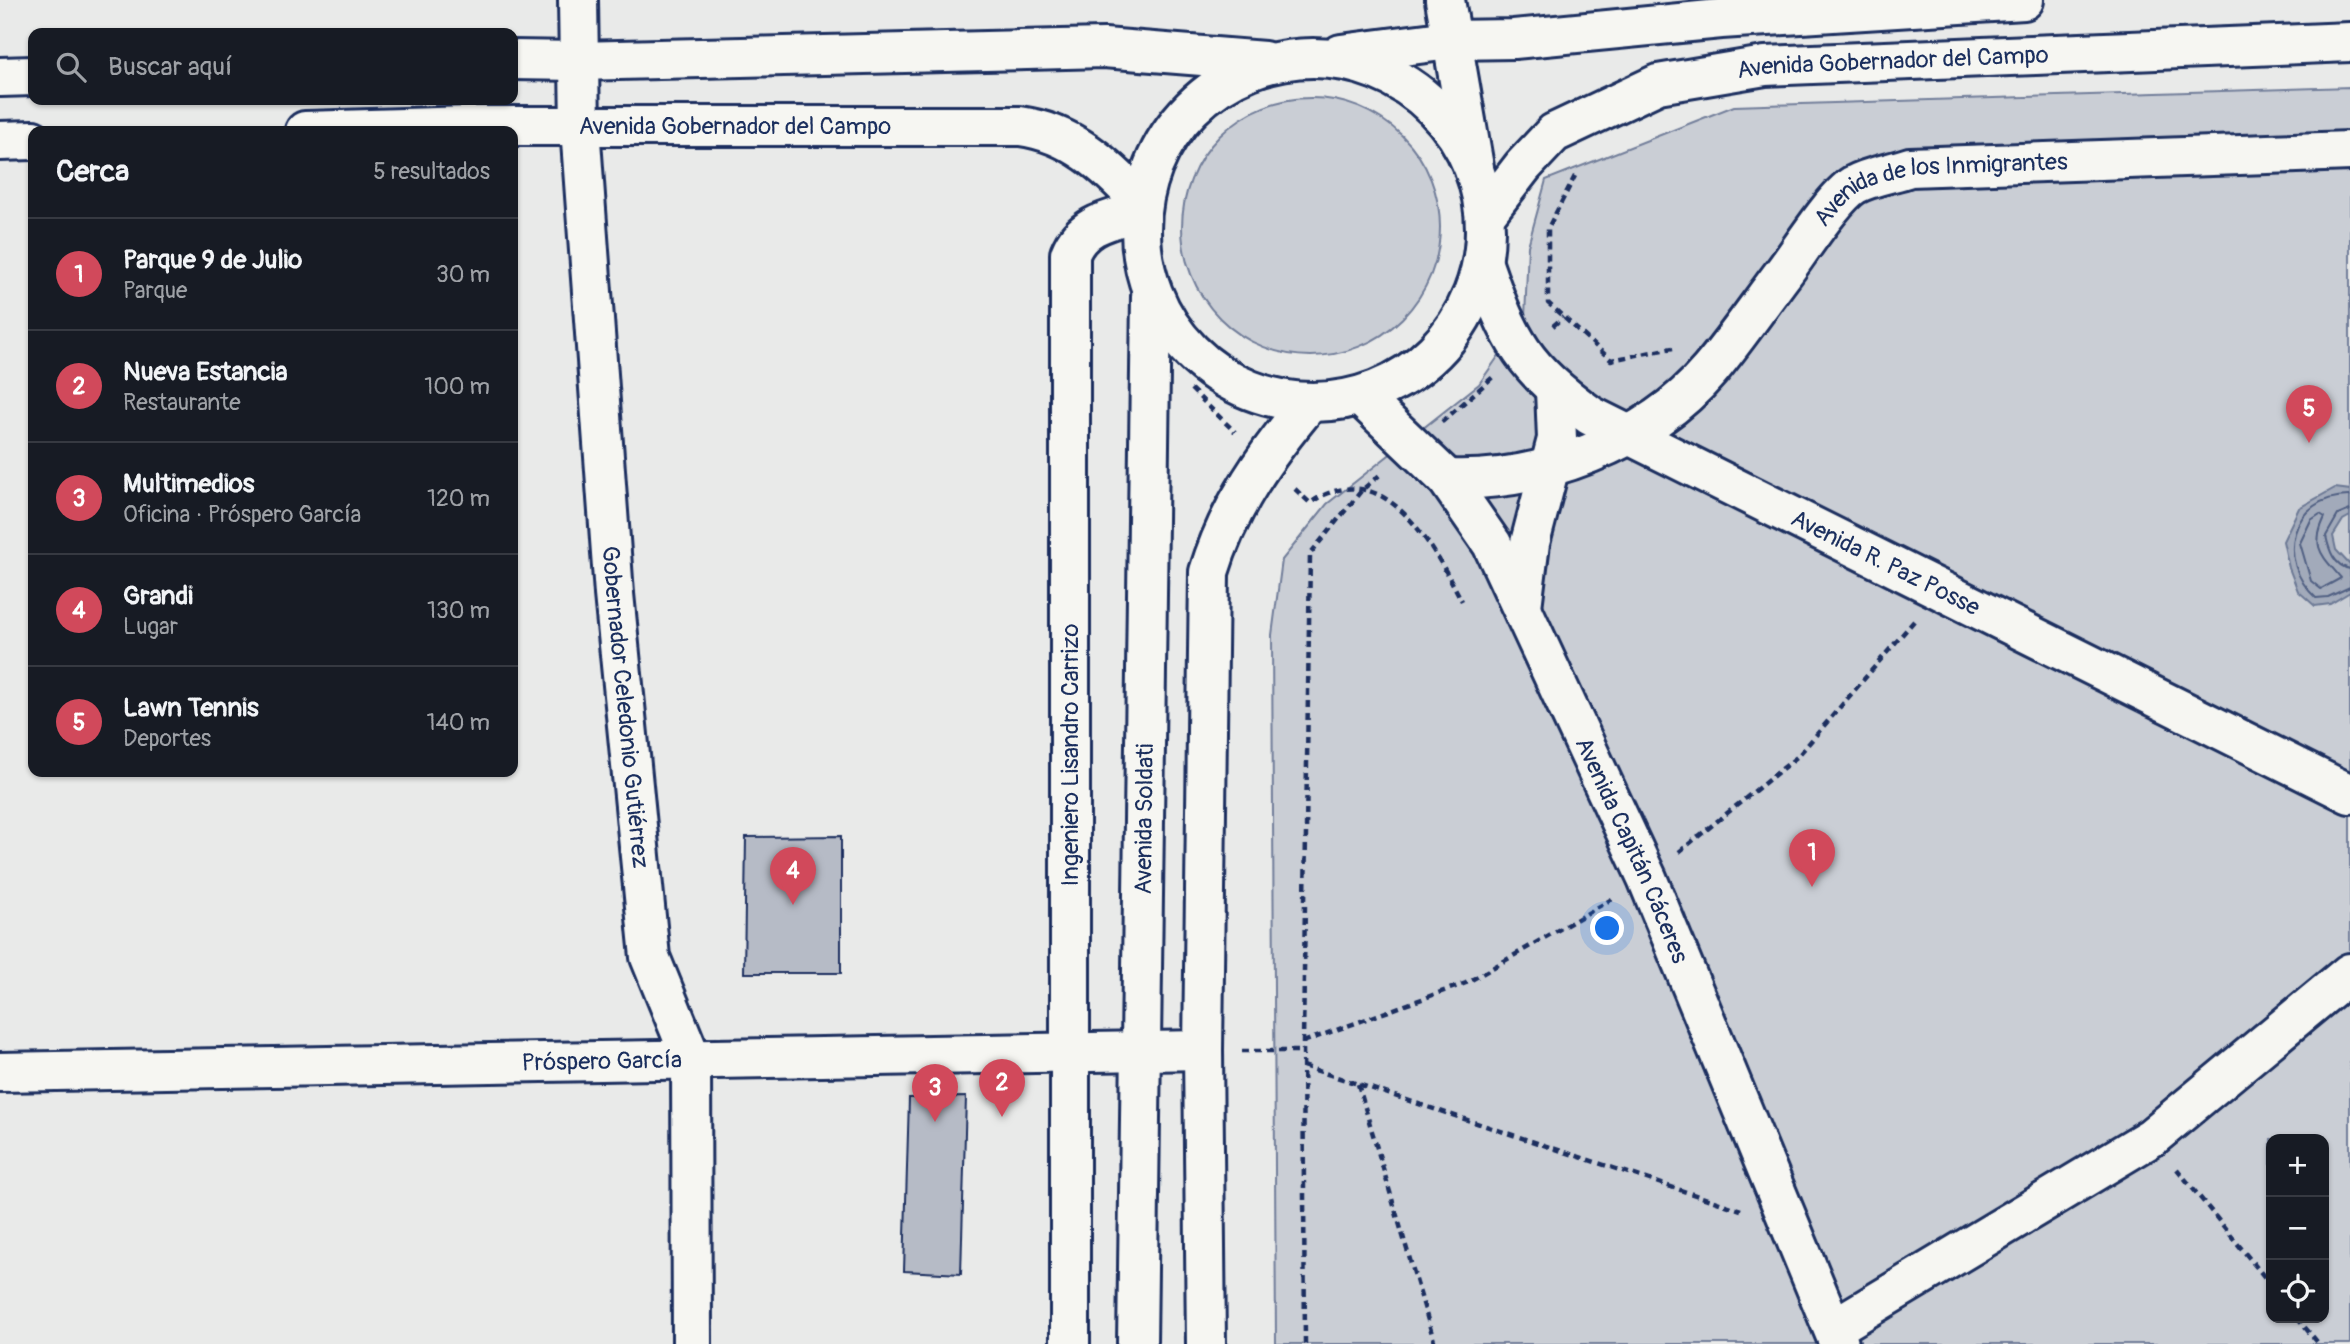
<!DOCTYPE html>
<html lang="es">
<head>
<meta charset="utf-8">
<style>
	:root { --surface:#171b24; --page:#242831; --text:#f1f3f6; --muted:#9ea1a6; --line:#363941; --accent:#d1495b }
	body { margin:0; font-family:Pangolin,sans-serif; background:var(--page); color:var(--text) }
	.controls { position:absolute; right:21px; bottom:21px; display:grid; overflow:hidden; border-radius:14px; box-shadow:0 2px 5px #0004 }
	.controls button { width:63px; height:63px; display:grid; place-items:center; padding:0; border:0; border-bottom:2px solid var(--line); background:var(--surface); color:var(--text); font:35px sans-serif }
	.you { position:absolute; left:1608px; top:929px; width:24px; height:24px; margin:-18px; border:5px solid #fff; border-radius:50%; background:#1a73e8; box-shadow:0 0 0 10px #1a73e833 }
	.badge { display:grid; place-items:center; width:46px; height:46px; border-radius:50%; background:var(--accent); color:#fff; font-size:23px; font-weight:700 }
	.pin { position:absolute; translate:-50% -58px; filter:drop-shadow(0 2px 4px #0008) }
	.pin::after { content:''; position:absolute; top:37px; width:24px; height:21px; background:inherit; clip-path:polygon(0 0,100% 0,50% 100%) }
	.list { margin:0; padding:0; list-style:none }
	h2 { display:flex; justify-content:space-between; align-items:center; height:91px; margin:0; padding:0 28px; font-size:30px }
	h2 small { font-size:23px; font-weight:400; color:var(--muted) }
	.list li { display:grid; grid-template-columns:46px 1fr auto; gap:21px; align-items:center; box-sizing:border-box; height:112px; padding:0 28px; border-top:2px solid var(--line) }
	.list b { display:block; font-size:26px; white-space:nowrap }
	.list p { margin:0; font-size:23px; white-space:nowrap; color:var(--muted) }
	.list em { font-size:23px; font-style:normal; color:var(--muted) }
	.icon { flex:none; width:38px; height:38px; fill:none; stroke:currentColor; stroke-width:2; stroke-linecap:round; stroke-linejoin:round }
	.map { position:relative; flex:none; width:2350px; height:1344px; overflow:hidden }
	.search { position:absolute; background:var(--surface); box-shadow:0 2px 5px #0004; left:28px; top:28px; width:490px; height:77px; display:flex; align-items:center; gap:18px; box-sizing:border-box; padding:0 24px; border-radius:14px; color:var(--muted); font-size:26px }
	.panel { position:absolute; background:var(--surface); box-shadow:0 2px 5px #0004; left:28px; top:126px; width:490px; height:651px; border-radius:14px }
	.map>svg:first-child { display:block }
</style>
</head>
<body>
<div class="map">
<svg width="2350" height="1344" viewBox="0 0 2350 1344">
	<rect width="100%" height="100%" fill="#e9eae9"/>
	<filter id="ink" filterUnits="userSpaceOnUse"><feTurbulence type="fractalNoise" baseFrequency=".0143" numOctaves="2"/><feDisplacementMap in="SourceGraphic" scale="14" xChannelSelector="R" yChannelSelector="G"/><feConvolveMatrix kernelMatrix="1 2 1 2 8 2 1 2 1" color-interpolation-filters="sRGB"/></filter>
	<g filter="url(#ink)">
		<g fill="#caced5" stroke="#727e9a" stroke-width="2" fill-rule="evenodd">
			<path d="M2350,87V1344H1276L1272,635L1282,560L1327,504L1479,384L1525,318L1528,246L1546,180L1734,106ZM2271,1139H2324V1318H2271Z"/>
			<circle cx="1311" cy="227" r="129"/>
		</g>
		<path fill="#a2aaba" stroke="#6c7995" stroke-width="2" d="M2335,488L2350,490V516L2343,520L2333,536L2336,550L2350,565V592L2330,604L2315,606L2298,591L2289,568L2283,541L2299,508Z"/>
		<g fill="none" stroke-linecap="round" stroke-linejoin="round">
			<g stroke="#516083" stroke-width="2">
				<path d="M2350,496C2290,495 2275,561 2316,598L2328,597L2350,587"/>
				<path d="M2350,510L2338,515L2326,536C2329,550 2334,566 2350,569"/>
				<path d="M2320,514L2325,517C2310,548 2322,555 2341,578L2321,589L2311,581L2300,543L2311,520Z"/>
			</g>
		</g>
		<g fill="#b6bbc6" stroke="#1b2f5e" stroke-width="2">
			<path d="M841,836V973H744L746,837Z"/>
			<path d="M966,1097L961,1274L904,1271L909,1098Z"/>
		</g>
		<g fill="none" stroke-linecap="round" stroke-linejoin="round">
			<defs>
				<g id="minor">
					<path id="s1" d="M578,0L580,127L614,594L650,957L691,1058L692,1344"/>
					<path d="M1445,0L1474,167"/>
					<path id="s2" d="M1483,264C1510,342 1523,367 1591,416L2350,794"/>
					<path id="s3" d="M1360,396L1447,479L1492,544L1647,878L1839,1344"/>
					<path id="s4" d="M1447,479C1539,483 1648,443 1710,370C1736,339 1759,305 1784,272C1800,251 1833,198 1854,185C1870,176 1893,173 1910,167L2350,151"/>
					<path d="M1522,607L1530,543L1557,439L1555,390"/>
					<path id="s5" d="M0,1072L1203,1050"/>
					<path d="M1834,1328L2152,1137L2350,973"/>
					<path d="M1070,1344V254C1082,223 1111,220 1140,211"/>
				</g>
				<g id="major">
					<path d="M1341,54L1450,40L1514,39L1721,19L2024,0"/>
					<circle cx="1313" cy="230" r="172"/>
					<path d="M513,60L578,61L1104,48L1264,61"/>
					<path d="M0,77L33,76"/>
					<path id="s6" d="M305,131L469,126H1020C1072,133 1106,165 1141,202"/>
					<path d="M0,141L33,140"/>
					<path id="s7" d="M1486,214L1523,166L1554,133L1658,84L1765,66L2350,42"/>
					<path id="s8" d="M1137,1344L1151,296"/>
					<path d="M1206,1344L1203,1050L1209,572C1229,506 1266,454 1310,402"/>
				</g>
			</defs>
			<use href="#minor" stroke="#1b2f5e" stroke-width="44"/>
			<use href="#major" stroke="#1b2f5e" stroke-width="44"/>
			<g stroke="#1b2f5e" stroke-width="4.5" stroke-dasharray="7 5" stroke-linecap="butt">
				<path d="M1575,176L1548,228V303L1611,360L1673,348"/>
				<path d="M1553,326L1563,317"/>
				<path d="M1191,389L1235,432"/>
				<path d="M1442,422L1493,377"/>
				<path d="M1295,489L1310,503C1385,452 1433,547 1462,601"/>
				<path d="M1679,852L1798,756L1914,621"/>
				<path d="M1303,1042L1466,983L1612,899"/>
				<path d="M1242,1051H1303"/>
				<path d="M1303,1066L1741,1210"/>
				<path d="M1358,1084L1435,1344"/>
				<path d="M2177,1169L2271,1285"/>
				<path d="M2297,1318L2319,1344"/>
				<path d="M1305,1344L1303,1042L1310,554L1362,490L1382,473"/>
			</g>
			<use href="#minor" stroke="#f6f6f2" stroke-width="38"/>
			<use href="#major" stroke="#f6f6f2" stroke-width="38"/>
		</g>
	</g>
	<g text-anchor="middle" stroke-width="5" stroke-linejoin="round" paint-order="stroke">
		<g font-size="24" fill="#1b2f5e" stroke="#f6f6f2">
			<text dy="8" stroke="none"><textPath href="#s7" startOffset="457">Avenida Gobernador del Campo</textPath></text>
			<text dy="8" stroke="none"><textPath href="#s6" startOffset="430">Avenida Gobernador del Campo</textPath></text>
			<text dy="8" stroke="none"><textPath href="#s4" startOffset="611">Avenida de los Inmigrantes</textPath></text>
			<text dy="8" stroke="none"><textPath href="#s2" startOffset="520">Avenida R. Paz Posse</textPath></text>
			<text dy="8" stroke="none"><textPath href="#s1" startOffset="709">Gobernador Celedonio Gutiérrez</textPath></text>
			<text transform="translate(1070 755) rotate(-90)" y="8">Ingeniero Lisandro Carrizo</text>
			<text dy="8" stroke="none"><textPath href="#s8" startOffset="525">Avenida Soldati</textPath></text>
			<text dy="8" stroke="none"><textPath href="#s3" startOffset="536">Avenida Capitán Cáceres</textPath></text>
			<text dy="8" stroke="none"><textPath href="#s5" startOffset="602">Próspero García</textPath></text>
		</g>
	</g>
</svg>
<div class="controls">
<button>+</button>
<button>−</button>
<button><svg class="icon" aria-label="locate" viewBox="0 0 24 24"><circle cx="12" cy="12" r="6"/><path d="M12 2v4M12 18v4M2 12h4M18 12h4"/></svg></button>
</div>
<div class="you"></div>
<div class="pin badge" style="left:1812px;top:887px">1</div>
<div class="pin badge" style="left:1002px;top:1117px">2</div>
<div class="pin badge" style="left:935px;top:1122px">3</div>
<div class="pin badge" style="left:793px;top:905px">4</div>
<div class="pin badge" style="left:2309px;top:443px">5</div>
<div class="search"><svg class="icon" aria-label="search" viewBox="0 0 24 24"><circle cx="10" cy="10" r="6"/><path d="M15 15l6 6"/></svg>Buscar aquí</div>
<section class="panel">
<h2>Cerca<small>5 resultados</small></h2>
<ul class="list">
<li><span class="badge">1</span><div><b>Parque 9 de Julio</b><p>Parque</p></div><em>30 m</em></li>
<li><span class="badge">2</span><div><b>Nueva Estancia</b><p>Restaurante</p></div><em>100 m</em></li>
<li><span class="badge">3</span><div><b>Multimedios</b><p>Oficina · Próspero García</p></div><em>120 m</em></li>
<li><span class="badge">4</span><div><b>Grandi</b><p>Lugar</p></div><em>130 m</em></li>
<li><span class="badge">5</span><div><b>Lawn Tennis</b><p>Deportes</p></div><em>140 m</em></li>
</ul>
</section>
</div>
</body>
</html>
